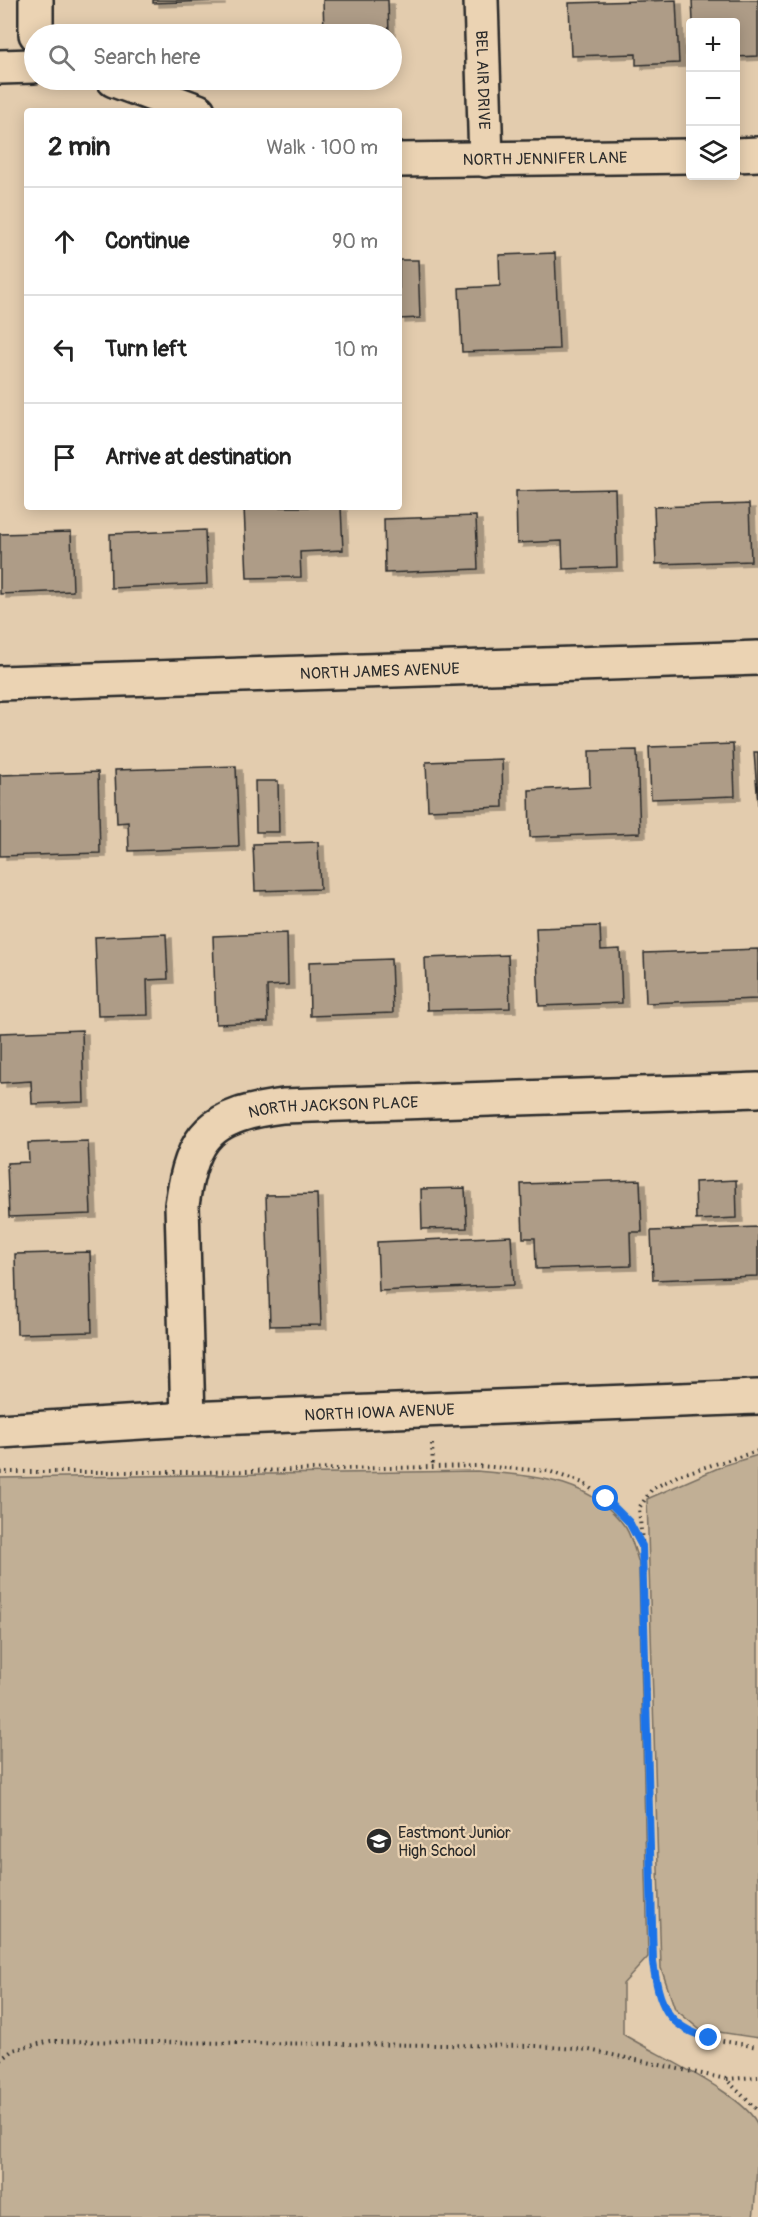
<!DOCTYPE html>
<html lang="en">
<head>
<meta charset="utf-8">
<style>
	:root { --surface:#fff; --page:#f6f6f6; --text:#222; --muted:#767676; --line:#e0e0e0 }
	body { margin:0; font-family:Pangolin,sans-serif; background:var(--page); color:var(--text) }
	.controls { position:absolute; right:18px; top:18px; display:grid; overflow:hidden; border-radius:6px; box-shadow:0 3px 15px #0003 }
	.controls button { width:54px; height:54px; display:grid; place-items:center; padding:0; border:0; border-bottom:2px solid var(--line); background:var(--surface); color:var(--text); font:30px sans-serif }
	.stop { position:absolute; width:18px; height:18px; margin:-14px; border:4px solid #1a73e8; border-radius:50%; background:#fff }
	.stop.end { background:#1a73e8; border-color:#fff; box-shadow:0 2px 6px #0008 }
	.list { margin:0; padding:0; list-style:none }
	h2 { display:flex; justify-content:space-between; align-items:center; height:78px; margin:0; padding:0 24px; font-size:26px }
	h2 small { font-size:20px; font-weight:400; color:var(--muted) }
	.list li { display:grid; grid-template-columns:39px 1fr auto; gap:18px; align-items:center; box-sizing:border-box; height:108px; padding:0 24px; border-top:2px solid var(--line) }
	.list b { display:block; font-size:22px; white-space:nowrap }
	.list em { font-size:20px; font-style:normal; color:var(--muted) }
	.icon { flex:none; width:33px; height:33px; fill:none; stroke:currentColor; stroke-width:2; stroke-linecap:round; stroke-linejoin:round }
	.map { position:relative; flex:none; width:758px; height:2217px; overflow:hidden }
	.search { position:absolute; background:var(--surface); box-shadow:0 3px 15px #0003; left:24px; top:24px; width:378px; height:66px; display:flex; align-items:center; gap:15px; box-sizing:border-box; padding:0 21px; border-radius:33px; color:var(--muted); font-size:22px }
	.panel { position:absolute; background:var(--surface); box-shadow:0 3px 15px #0003; left:24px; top:108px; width:378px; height:402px; border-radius:6px }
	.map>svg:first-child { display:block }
</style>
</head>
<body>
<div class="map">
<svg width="758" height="2217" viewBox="0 0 758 2217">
	<defs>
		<filter id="shadow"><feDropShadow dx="6" dy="4" stdDeviation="0" flood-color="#0004"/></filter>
	</defs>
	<rect width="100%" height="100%" fill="#e3ccae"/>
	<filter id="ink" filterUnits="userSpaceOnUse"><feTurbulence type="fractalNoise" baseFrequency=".0167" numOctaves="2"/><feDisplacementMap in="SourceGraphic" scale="12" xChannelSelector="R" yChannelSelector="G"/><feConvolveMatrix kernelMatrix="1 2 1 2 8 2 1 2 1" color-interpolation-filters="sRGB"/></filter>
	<g filter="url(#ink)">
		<g fill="#c1af95" stroke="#766d60" stroke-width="1.5">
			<path d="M758,1455V2038L699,2029L675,2009L661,1968L647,1499L725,1465Z"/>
			<path d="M477,1471C532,1476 591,1478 626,1528C632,1538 635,1552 639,1563L648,1957L623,1984V2034C652,2053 748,2095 758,2126C758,2141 756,2200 753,2217H0V1478Z"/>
		</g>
		<g fill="#ae9c87" stroke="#2b2b2b" stroke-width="1.5" filter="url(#shadow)">
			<path d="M153,0H219V1L153,3Z"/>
			<path d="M323,0H388L389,34H324Z"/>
			<path d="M676,0L679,63L636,65V54L571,56L569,3Z"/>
			<path d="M692,0H758V56L736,57V22H693Z"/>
			<path d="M555,253L559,349L462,352L459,288L500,286L499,255Z"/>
			<path d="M399,260H418L420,318L399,319Z"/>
			<path d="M615,489L617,567L563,569L562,541L517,543L516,491Z"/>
			<path d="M749,504L751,561L656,564L654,507Z"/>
			<path d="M244,507H341L343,550L300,552L301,577L247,578Z"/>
			<path d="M476,516L478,569L385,573L384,519Z"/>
			<path d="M205,530L207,584L111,588L110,534Z"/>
			<path d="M71,532L73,591L0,594V534Z"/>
			<path d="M733,744L735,796L651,799L649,747Z"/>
			<path d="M637,750L640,833L530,837L529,790L590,787L589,751Z"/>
			<path d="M754,752H758V805Z"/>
			<path d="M502,759L503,807L428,810L426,762Z"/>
			<path d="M236,766L239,847L129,851L128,822L117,823L115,770Z"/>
			<path d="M98,772L100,853L0,856V775Z"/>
			<path d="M255,781H278L279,832H256Z"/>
			<path d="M318,842L320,889L255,891L253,844Z"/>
			<path d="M600,926L601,950L620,949L622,1003L539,1006L536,928Z"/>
			<path d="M287,933L288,985L267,986L268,1022L216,1024L213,936Z"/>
			<path d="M166,934L168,979L147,980L148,1015L98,1016L95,937Z"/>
			<path d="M758,949V999L646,1003L644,953Z"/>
			<path d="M508,955L510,1008L427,1010L425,958Z"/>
			<path d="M391,959L393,1013L310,1016L309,962Z"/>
			<path d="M82,1030L84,1102L32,1104L31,1081L0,1083V1033Z"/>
			<path d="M88,1141L91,1214L9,1217L7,1163L29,1162L28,1143Z"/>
			<path d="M640,1180L642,1232H630L631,1266L536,1269L535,1238H523L521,1184Z"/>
			<path d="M736,1180L737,1218L696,1220L695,1182Z"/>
			<path d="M465,1188L467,1228L422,1229L421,1189Z"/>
			<path d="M317,1194L321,1325L270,1326L266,1195Z"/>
			<path d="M758,1227V1276L653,1280L651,1231Z"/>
			<path d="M511,1236L514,1285L379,1291L377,1242Z"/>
			<path d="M90,1252L92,1332L17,1334L15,1254Z"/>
		</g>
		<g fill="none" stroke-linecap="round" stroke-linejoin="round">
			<defs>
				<g id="street">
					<path d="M36,0V34"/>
					<path id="s1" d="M481,0L486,160"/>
					<path d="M0,67L34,66"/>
					<path d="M114,80L198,111"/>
					<path d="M736,155L758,154"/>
					<path id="s2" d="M399,160L690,156"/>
					<path id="s3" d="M0,683L758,658"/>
					<path id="s4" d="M188,1419L182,1205C192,1133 212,1115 283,1106L758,1090"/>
					<path id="s5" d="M0,1431L188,1419L758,1397"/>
				</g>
			</defs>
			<use href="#street" stroke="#2b2b2b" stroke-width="38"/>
			<g stroke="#2b2b2b" stroke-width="4" stroke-dasharray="1.5 4.5" stroke-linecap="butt">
				<path d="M432,1444L433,1467"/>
				<path d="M0,1472H204L478,1466L548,1471L583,1483L606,1499L629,1522L642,1546L653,1963C663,2038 691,2035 758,2047"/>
				<path d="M642,1542L639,1508L652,1489L679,1475L758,1451"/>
				<path d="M0,2060L13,2050L51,2041L537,2046L589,2050L726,2079L758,2111"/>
				<path d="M727,2079L758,2077"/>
			</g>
			<use href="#street" stroke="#ebd3b3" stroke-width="33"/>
		</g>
	</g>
	<g fill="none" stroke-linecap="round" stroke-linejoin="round" filter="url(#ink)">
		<path stroke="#1a73e8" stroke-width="8" d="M606,1499L629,1522L642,1546L653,1962C659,2004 666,2027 709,2038"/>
	</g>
	<defs>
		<symbol id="school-disc" viewBox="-11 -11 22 22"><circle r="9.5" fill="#2b2b2b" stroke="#ebd3b3"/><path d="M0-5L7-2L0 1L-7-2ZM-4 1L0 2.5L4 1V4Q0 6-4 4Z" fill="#fff"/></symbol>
	</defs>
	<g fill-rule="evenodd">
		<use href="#school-disc" x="364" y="1826" width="30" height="30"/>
	</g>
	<g text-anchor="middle" stroke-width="4.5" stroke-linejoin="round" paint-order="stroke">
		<g font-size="16" fill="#2b2b2b" stroke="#ebd3b3">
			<text dy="6" stroke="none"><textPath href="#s1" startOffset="80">BEL AIR DRIVE</textPath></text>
			<text dy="6" stroke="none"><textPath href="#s2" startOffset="146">NORTH JENNIFER LANE</textPath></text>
			<text dy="6" stroke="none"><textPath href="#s3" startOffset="380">NORTH JAMES AVENUE</textPath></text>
			<text dy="6" stroke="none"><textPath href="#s4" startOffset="423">NORTH JACKSON PLACE</textPath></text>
			<text dy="6" stroke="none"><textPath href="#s5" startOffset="380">NORTH IOWA AVENUE</textPath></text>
		</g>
		<g font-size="16" fill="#2b2b2b" stroke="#ebd3b3" text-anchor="start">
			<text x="398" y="1838">Eastmont Junior<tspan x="398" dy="18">High School</tspan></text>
		</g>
	</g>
</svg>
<div class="controls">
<button>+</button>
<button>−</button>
<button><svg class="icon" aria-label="layers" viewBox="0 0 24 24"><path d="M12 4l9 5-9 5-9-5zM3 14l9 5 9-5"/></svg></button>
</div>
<div class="stop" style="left:606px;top:1499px"></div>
<div class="stop end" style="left:709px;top:2038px"></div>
<div class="search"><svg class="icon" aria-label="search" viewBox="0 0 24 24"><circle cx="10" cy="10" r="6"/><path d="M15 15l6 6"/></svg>Search here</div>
<section class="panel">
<h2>2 min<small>Walk · 100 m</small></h2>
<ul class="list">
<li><svg class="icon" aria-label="ahead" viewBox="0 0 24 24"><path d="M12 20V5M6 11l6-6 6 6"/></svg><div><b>Continue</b></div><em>90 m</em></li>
<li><svg class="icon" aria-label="left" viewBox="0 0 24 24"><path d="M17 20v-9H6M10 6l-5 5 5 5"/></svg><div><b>Turn left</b></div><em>10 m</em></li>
<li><svg class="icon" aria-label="arrive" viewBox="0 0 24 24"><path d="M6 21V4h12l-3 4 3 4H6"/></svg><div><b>Arrive at destination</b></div></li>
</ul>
</section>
</div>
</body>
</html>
